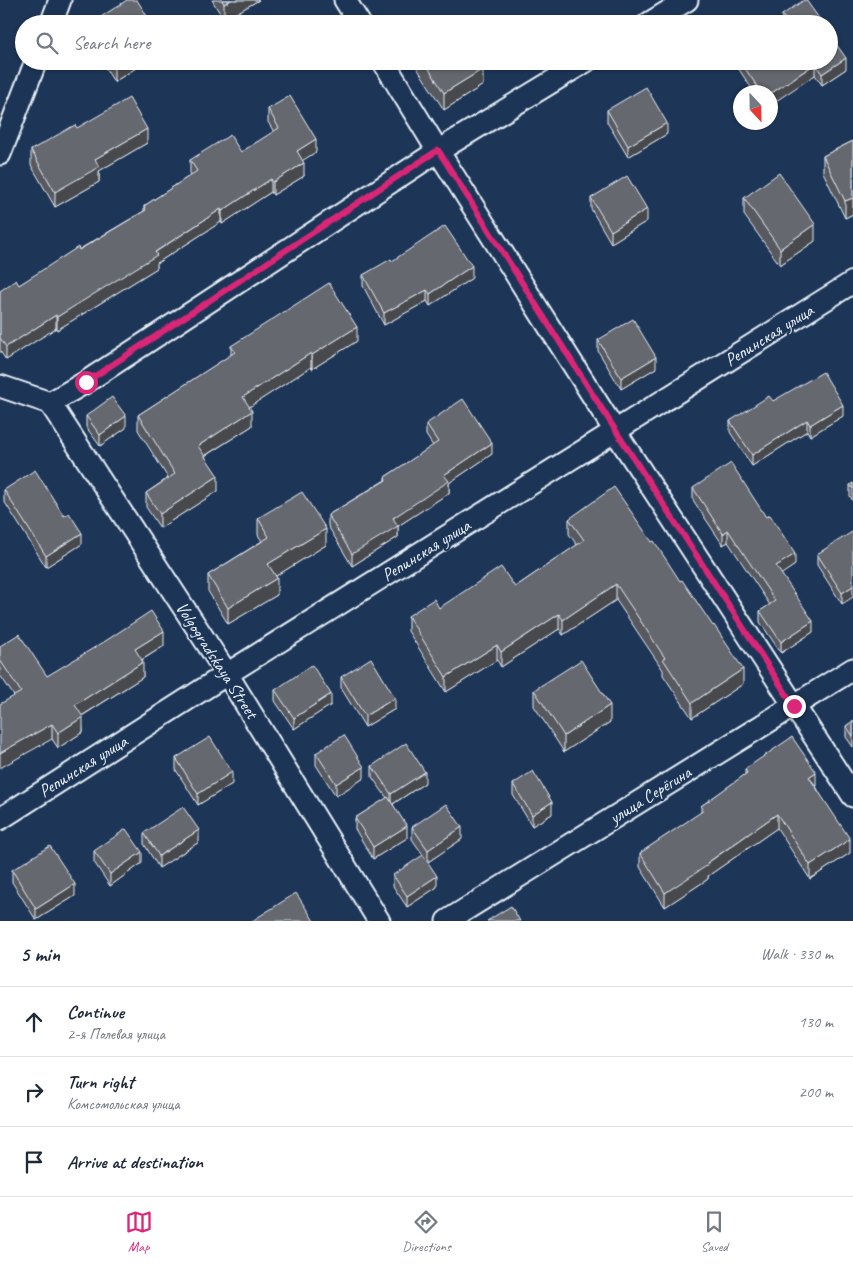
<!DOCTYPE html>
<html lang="en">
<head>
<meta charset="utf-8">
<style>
	:root { --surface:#fff; --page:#f2f2f3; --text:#1f2937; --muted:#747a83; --line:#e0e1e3; --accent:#db2777 }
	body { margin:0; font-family:Caveat,sans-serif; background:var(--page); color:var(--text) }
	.compass { position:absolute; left:733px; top:85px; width:45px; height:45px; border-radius:50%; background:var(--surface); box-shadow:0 1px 4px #0004; rotate:158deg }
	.stop { position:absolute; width:15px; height:15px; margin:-11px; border:4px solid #db2777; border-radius:50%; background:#fff }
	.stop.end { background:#db2777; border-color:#fff; box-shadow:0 1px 5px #0008 }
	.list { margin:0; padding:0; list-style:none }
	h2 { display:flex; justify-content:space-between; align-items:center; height:65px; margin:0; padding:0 20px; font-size:21px }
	h2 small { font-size:16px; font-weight:400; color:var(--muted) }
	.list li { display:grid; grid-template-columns:32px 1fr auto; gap:15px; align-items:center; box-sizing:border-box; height:70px; padding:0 20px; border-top:1px solid var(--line) }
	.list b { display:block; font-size:19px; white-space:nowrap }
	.list p { margin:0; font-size:16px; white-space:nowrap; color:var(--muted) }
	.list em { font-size:16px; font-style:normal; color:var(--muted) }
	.icon { flex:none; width:28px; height:28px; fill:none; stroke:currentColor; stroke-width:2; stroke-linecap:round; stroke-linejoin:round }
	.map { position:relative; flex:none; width:853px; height:921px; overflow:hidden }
	.search { position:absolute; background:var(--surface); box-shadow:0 1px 4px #0004; left:15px; right:15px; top:15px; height:55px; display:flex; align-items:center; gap:12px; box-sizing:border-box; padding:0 18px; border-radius:28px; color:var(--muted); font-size:19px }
	.sheet { height:275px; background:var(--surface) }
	nav { display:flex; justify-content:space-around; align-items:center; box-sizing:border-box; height:70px; border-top:1px solid var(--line); background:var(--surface); font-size:14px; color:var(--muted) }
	nav a { display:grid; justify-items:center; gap:2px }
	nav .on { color:var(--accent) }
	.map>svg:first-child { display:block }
</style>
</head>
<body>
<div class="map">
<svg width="853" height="921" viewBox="0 0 853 921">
	<rect width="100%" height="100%" fill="#1d3557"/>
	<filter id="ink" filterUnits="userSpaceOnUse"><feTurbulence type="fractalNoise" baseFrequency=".02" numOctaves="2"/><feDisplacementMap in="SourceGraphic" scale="10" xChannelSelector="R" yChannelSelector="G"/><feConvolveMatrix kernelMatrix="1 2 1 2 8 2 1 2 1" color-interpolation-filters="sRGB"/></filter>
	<g filter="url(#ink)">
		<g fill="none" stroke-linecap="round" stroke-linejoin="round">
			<defs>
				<g id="minor">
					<path d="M345,0L360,24"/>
					<path d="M51,24L60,0"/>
					<path d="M648,24L687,0"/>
					<path d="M383,61L438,151L615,431L853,796"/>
					<path d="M0,154L36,61"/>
					<path d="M0,386L50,403L86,382L438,151L586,61"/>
					<path d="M50,403L227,674L379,921"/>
					<path d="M0,819L227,674L853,282"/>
					<path d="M447,921L853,669"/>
				</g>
			</defs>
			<use href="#minor" stroke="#e8f1f8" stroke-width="25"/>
			<use href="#minor" stroke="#1d3557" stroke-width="21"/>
		</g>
		<g fill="#58595f" stroke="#e8f1f8">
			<path d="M212,0H259L224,20Z"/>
			<path d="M782,15L823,24H782Z"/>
			<path d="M101,61H147L114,82Z"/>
			<path d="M417,61H478L483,85L444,110L417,68Z"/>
			<path d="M738,61H829L846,69L822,85L815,75L770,92H754L738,68Z"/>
			<path d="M268,109L316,152L302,160L304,176L273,195L271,192L222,224L221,222L157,263V268L57,330L56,328L6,360L0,351V291L19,285L144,211V206L191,175L190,173V160L241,152L274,132L268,122Z"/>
			<path d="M607,110L667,134L628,157L607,122Z"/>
			<path d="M77,128L147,143L99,171V182L55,207L31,165V150Z"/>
			<path d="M853,141V214L845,218L823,172V156Z"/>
			<path d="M591,198L647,221L611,243L591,209Z"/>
			<path d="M744,198L815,241L780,265L744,215Z"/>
			<path d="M392,261L472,278L430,306L427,301L384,325L363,286V275Z"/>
			<path d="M598,340L656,368L621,389L598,351Z"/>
			<path d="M357,341L312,369L311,367L249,407L252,426L205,456L218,491L160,528L146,507V493L168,478L138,430V415L231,355V346Z"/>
			<path d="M773,401L843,416L810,436L807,431L752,466L730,432V421Z"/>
			<path d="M86,416L126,428L100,446L86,427Z"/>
			<path d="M426,424L492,454L449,483V493L398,526V537L352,566L328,526V515L385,480V477L433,446L426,435Z"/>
			<path d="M853,483V501L850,496V485Z"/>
			<path d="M693,488L795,565L781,574L813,632L781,653L760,622V611L770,605L728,542L723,545L693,500Z"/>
			<path d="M4,490L82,544L46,567L4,501Z"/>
			<path d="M258,518L326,545L276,576L277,595L228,624L208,591V575L262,541L258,535Z"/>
			<path d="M569,519L743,684L692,718L663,675V670L616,600L563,635L559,629L501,667L497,660L446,692L408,631V616L515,587L577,545L569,534Z"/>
			<path d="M853,534L842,604L817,565V554Z"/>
			<path d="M0,646L47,676L164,646L142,660L143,677L82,716L83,732L58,748L52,739L14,696L0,675Z"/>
			<path d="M341,677L395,709L365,727L341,688Z"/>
			<path d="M275,690L331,705L294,729L275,701Z"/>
			<path d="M534,690L610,722L564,752L534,706Z"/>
			<path d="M853,721V747L846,737V726Z"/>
			<path d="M316,753L364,778L336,796L316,765Z"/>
			<path d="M176,758L232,784L198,805L176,770Z"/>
			<path d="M372,766L425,783L393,804L407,838L373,859L355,829V818L387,798L372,777Z"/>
			<path d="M745,769L816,786L850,853L810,879L777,828L708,876V879L665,907L640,867V853L701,813V806L745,775Z"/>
			<path d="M513,784L552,814L532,826L513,795Z"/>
			<path d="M412,827L462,839L428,862L412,839Z"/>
			<path d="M144,833L199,842L159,868L144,844Z"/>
			<path d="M94,851L142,863L110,886L94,862Z"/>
			<path d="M12,870L75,896L36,920L12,882Z"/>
			<path d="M393,875L437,887L407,907L393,886Z"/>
		</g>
		<g fill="#47484e" stroke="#e8f1f8">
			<path d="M231,0H259L224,20V4Z"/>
			<path d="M846,58V69L822,85V74Z"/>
			<path d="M121,61H147L114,82V66Z"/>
			<path d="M815,64V75L770,105V94Z"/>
			<path d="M483,69V85L444,110V93Z"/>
			<path d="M667,123V134L628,157V146Z"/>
			<path d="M147,129V143L99,171V182L55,207V192L95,159Z"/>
			<path d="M316,139V152L297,164V151Z"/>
			<path d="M304,163V176L273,195V182Z"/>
			<path d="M271,179V192L222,224V211Z"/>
			<path d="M853,198V214L845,218V201Z"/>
			<path d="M221,209V222L157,263V268L57,330V317Z"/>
			<path d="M647,209V221L611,243V231Z"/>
			<path d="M815,224V241L780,265V249Z"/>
			<path d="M472,266V278L430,306V294Z"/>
			<path d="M427,290V301L384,325V313Z"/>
			<path d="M56,315V328L6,360V347Z"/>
			<path d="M357,327V341L312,369V355Z"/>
			<path d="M311,353V367L243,411V397Z"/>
			<path d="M656,357V368L621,389V378Z"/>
			<path d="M843,405V416L810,436V425Z"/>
			<path d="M252,411V426L198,460V446Z"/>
			<path d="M126,416V428L100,446V435Z"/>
			<path d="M807,420V431L752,466V455Z"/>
			<path d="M492,443V454L449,483V493L398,526V537L352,566V554L444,475Z"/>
			<path d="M218,476V491L160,528V514Z"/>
			<path d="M326,529V545L268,581V564Z"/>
			<path d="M728,530V542L723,545V534Z"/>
			<path d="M82,533V544L46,567V556Z"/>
			<path d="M795,554V565L776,578V566Z"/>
			<path d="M277,578V595L228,624V608Z"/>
			<path d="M616,584V600L563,635V620Z"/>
			<path d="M853,586V597L842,604V593Z"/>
			<path d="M559,614V629L501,667V652Z"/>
			<path d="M813,621V632L781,653V642Z"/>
			<path d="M164,631V646L135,664V649Z"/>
			<path d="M497,645V660L446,692V677Z"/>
			<path d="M143,662V677L75,720V705Z"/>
			<path d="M743,669V684L692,718V703Z"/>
			<path d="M331,694V705L294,729V718Z"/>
			<path d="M395,698V709L365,727V716Z"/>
			<path d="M610,705V722L564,752V736Z"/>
			<path d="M83,717V732L58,748V733Z"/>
			<path d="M52,724V739L0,768V753Z"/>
			<path d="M364,767V778L336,796V784Z"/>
			<path d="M232,772V784L198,805V794Z"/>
			<path d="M425,772V783L391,805V794Z"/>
			<path d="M816,772V786L809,777Z"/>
			<path d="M552,802V814L532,826V815Z"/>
			<path d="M777,814V828L708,876V879L665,907V893Z"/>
			<path d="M407,826V838L373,859V847Z"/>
			<path d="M462,827V839L428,862V850Z"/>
			<path d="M199,830V842L159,868V856Z"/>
			<path d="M850,839V853L810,879V865Z"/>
			<path d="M142,852V863L110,886V874Z"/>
			<path d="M437,876V887L407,907V896Z"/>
			<path d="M75,884V896L36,920V909Z"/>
		</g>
		<g fill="#66676f" stroke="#e8f1f8">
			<path d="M127,0H137L152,24H90Z"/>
			<path d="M222,0H231L224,4Z"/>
			<path d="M804,0H806L823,24H786L788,23L782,15Z"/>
			<path d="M829,34L846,58L822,74L815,64L770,94V92H761L740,61H829Z"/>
			<path d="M112,61H121L114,66Z"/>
			<path d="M424,61H478L483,69L444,93Z"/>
			<path d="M646,87L667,123L628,146L607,110Z"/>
			<path d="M290,96L316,139L297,151L304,163L273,182L271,179L222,211L221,209L155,252L157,255L57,317L56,315L6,347L0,338V291L16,280L19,285L78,247L79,250L146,210L144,206L197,171L190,160L230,135L241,152L279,128L268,109Z"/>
			<path d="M129,98L147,129L95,159L99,167L55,192L31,150L75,125L77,128Z"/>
			<path d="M853,141V198L845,201L823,156Z"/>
			<path d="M779,173L815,224L780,249L744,198Z"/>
			<path d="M627,176L647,209L611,231L591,198Z"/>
			<path d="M445,226L472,266L430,294L427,290L384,313L363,275L391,259L392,261Z"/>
			<path d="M329,283L357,327L312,355L311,353L243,397L252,411L198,446L218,476L160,514L146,493L175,474L138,415L235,352L231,346Z"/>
			<path d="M633,319L656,357L621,378L598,340Z"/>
			<path d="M823,372L843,405L810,425L807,420L752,455L730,421L769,396L773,401Z"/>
			<path d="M112,397L126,416L100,435L86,416Z"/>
			<path d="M463,399L492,443L444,475L449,481L393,518L398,526L352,554L328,515L386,480L385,477L438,442L426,424Z"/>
			<path d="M731,463L766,517L770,515L795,554L776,566L813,621L781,642L760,611L775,601L728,530L723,534L693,488Z"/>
			<path d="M35,470L64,516L69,513L82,533L46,556L4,490Z"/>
			<path d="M853,483V489L850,485Z"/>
			<path d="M614,487L652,542L654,541L680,581L682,580L713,626L714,625L743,669L692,703L663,659L665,658L616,584L563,620L559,614L501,652L497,645L446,677L408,616L434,599L439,608L501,567L515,587L584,540L569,519Z"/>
			<path d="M302,492L326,529L268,564L277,578L228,608L208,575L269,537L258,518Z"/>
			<path d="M852,532L853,534V586L842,593L817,554Z"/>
			<path d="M151,611L164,631L135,649L143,662L75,705L83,717L58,733L52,724L0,753V704L21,692L0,660V646L19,634L47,676L107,640Z"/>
			<path d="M371,658L395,698L365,716L341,677Z"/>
			<path d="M581,660L610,705L564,736L534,690Z"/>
			<path d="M312,665L331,694L294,718L275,690Z"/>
			<path d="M853,721V736L846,726Z"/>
			<path d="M344,735L364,767L336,784L316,753Z"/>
			<path d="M210,737L232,772L198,794L176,758Z"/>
			<path d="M792,737L816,772L809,777L850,839L810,865L777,814L707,863L708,865L665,893L640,853L704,810L701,806L747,773L745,769Z"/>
			<path d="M406,743L425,772L391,794L372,766Z"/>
			<path d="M533,771L552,802L532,815L513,784Z"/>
			<path d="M388,797L407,826L373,847L355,818Z"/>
			<path d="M446,804L462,827L428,850L412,827Z"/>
			<path d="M183,807L199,830L159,856L144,833Z"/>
			<path d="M126,829L142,852L110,874L94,851Z"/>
			<path d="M50,846L75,884L36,909L12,870Z"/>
			<path d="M423,855L437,876L407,896L393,875Z"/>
			<path d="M296,893L314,921H252Z"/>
			<path d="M511,906L520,921H487Z"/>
		</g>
	</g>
	<g fill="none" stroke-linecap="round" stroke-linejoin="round" filter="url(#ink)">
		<path stroke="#db2777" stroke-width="6" d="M86,382L438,150L616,431L794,706"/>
	</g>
	<g text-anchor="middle" stroke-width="4" stroke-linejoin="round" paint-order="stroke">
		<g font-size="18" fill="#e8f1f8" stroke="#1d3557">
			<text transform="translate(769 335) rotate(-32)" y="6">Репинская улица</text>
			<text transform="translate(426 550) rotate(-32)" y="6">Репинская улица</text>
			<text transform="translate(217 660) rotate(57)" y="6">Volgogradskaya Street</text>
			<text transform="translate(83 766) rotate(-32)" y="6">Репинская улица</text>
			<text transform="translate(650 795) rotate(-32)" y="6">улица Серёгина</text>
		</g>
	</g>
</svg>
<svg class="compass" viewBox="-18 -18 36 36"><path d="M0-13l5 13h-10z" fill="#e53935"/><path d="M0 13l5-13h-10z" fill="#747a83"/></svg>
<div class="stop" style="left:86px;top:382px"></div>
<div class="stop end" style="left:794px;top:706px"></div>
<div class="search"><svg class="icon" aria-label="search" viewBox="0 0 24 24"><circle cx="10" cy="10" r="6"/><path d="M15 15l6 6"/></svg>Search here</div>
</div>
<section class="sheet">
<h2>5 min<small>Walk · 330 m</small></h2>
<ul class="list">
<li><svg class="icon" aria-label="ahead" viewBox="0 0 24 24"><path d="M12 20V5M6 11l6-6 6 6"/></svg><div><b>Continue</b><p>2-я Полевая улица</p></div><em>130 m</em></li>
<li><svg class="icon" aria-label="right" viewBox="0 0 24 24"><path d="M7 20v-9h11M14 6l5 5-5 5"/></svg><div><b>Turn right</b><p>Комсомольская улица</p></div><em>200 m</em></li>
<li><svg class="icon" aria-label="arrive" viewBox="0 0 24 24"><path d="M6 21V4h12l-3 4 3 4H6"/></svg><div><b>Arrive at destination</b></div></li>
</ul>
</section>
<nav>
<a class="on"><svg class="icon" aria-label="map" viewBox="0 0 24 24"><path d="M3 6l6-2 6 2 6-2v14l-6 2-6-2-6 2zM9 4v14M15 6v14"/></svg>Map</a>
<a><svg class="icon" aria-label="directions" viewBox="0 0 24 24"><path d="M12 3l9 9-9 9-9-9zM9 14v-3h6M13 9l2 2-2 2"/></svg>Directions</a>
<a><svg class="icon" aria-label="saved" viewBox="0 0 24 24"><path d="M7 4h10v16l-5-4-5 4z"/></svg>Saved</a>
</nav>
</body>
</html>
